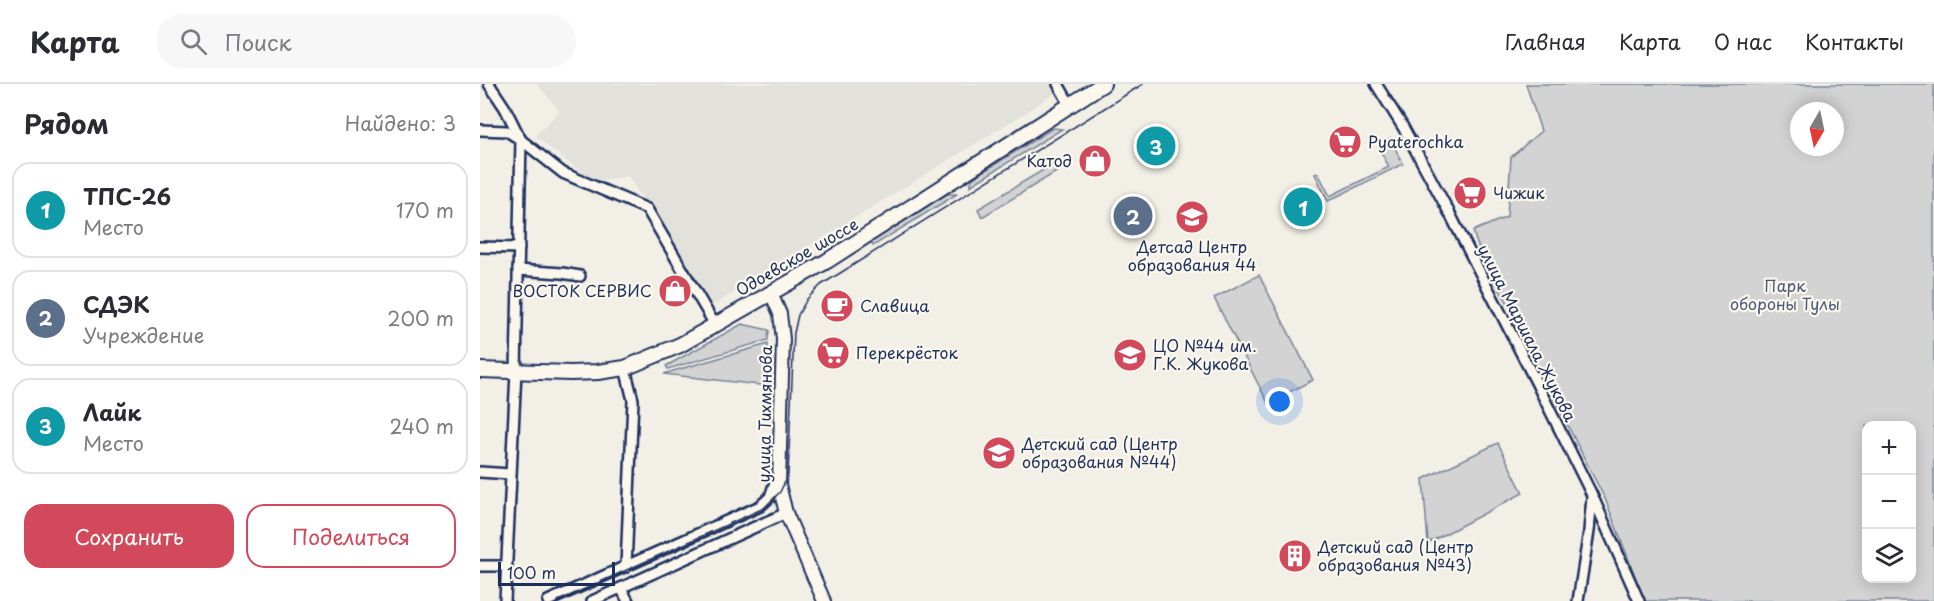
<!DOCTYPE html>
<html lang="ru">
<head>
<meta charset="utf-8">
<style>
	:root { --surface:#fff; --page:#f7f7f7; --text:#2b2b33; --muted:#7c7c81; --line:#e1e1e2; --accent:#d1495b }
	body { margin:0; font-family:"Playpen Sans",sans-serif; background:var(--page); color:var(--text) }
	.controls { position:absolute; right:18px; bottom:18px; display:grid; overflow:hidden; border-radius:12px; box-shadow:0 3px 15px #0003 }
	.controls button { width:54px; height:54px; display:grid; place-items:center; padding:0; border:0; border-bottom:2px solid var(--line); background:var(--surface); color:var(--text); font:30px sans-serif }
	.compass { position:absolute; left:1310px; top:18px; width:54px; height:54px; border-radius:50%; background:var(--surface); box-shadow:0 3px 15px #0003; rotate:189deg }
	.scale { position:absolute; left:18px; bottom:15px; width:117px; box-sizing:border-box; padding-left:6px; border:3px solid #1b2f5e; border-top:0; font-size:16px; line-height:21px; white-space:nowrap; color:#1b2f5e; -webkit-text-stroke:4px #fbf7ec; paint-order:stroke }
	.you { position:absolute; left:800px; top:318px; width:21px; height:21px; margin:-15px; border:4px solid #fff; border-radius:50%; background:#1a73e8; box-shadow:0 0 0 9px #1a73e833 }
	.badge { display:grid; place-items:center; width:39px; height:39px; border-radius:50%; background:var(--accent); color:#fff; font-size:20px; font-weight:700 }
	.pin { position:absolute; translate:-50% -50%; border:3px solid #fff; box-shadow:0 2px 6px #0006 }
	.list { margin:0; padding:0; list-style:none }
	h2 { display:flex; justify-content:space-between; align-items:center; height:78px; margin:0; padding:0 24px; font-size:26px }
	h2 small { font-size:20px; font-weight:400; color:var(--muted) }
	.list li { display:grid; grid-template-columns:39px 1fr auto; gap:18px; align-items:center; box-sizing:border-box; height:96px; margin:0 12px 12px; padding:0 12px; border:2px solid var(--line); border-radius:18px }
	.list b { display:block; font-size:22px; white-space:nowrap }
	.list p { margin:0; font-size:20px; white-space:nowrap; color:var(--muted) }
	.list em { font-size:20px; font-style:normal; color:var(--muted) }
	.actions { display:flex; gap:12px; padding:18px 24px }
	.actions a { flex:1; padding:14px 0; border:2px solid var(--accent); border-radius:18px; text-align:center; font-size:21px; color:var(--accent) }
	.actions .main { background:var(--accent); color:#fff }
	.icon { flex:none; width:33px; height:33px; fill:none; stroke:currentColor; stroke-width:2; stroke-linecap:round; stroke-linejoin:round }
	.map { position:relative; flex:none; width:1454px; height:517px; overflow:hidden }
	header { display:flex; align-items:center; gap:36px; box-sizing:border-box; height:84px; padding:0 30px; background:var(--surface); border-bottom:2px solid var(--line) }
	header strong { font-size:28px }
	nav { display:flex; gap:33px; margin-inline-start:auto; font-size:21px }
	.search { width:420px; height:54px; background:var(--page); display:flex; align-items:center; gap:15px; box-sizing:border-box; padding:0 21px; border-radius:33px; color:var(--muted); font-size:22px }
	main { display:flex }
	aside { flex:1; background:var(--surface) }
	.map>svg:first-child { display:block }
</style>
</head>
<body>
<header>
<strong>Карта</strong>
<div class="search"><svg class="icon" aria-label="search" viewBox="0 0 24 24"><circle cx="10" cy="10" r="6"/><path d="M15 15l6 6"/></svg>Поиск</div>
<nav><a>Главная</a><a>Карта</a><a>О нас</a><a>Контакты</a></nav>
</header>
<main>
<aside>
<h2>Рядом<small>Найдено: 3</small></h2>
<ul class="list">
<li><span class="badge" style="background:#0f9aa8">1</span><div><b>ТПС-26</b><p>Место</p></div><em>170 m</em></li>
<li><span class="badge" style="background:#5c6f8a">2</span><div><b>СДЭК</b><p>Учреждение</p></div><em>200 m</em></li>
<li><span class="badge" style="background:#0f9aa8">3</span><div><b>Лайк</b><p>Место</p></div><em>240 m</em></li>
</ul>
<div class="actions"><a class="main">Сохранить</a><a>Поделиться</a></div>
</aside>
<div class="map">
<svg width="1454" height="517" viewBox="0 0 1454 517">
	<rect width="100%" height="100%" fill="#f2efe6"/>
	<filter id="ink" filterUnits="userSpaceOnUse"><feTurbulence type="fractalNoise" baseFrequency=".0167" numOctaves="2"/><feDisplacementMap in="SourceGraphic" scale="12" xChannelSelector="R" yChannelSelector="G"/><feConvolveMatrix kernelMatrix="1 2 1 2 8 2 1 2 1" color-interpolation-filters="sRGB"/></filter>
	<g filter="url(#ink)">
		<path fill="#e2e1dc" d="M57,0H588L537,34L232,222L148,92L113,98L55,52L80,27Z"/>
		<g fill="#d2d3d2" stroke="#768198" stroke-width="1.5" fill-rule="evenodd">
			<path d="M1046,0H1454V517H1163L1164,515L1126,417L1067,301L1054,282L1047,266L1052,258C1046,244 1036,234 1029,221C1015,199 1000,173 993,147L1027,133L1031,73L1061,47ZM1319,27H1355V63H1319ZM1386,342H1432V494H1386Z"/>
			<path d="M573,44L582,45L490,102L492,95Z"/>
			<path d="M910,54L923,80L848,117L835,90L838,89L850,112L909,83L899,64L901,59Z"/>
			<path d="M585,73L587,78L583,84L502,133L498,125Z"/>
			<path d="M467,110H477L393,162L391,157Z"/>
			<path d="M779,191L833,296L788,319L734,214Z"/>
			<path d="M262,240L289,246L288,256L188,285L186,282Z"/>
			<path d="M288,260V302L184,290L193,287Z"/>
			<path d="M1018,359L1043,409L948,459L943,395Z"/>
		</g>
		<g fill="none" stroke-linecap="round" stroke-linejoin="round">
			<defs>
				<g id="street">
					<path d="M9,0L25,24L41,56L36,287L25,517"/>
					<path d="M578,0L590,21"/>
					<path d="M896,0L923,43L970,130L1057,300L1112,411L1159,517"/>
					<path d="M0,46L27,47L41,56L83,89L167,125L235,241"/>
					<path d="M0,163L39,164"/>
					<path d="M38,186L82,189L100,192"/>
					<path d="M145,284L153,316L146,483"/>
					<path d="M0,388L30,390"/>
					<path d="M0,482H26"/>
					<path d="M141,504L148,517"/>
					<path d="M68,517L280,422L290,413L297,392"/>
					<path d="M112,517L306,429"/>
					<path d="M1098,517L1109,447L1112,413"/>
				</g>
				<path id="secondary" d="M291,209L300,230L303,255L299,401L306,429L344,517"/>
				<path id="primary" d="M0,286L91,289L118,288L145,284L200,261L347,177L623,0"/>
			</defs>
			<use href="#street" stroke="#1b2f5e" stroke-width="14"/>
			<use href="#secondary" stroke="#1b2f5e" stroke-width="16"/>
			<use href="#primary" stroke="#1b2f5e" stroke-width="18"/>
			<use href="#street" stroke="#fbf7ec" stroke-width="9"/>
			<use href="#secondary" stroke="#fbf7ec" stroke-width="12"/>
			<use href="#primary" stroke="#fbf7ec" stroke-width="14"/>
			<path stroke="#1b2f5e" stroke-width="1.5" d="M78,517L284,424L300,408L308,391L314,249L318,231L327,215L341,201L663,0"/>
		</g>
	</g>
	<defs>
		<symbol id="supermarket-disc" viewBox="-11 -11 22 22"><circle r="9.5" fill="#d1495b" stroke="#fbf7ec"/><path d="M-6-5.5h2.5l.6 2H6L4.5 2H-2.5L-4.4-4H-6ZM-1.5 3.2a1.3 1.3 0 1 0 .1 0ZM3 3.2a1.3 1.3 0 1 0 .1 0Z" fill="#fff"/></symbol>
		<symbol id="shop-disc" viewBox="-11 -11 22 22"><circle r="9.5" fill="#d1495b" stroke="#fbf7ec"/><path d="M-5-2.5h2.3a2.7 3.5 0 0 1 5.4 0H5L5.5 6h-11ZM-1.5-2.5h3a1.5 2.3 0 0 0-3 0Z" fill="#fff"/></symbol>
		<symbol id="school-disc" viewBox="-11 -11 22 22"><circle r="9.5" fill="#d1495b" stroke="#fbf7ec"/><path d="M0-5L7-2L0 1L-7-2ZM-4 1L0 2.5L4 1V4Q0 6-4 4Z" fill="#fff"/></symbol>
		<symbol id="cafe-disc" viewBox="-11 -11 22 22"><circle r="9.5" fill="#d1495b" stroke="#fbf7ec"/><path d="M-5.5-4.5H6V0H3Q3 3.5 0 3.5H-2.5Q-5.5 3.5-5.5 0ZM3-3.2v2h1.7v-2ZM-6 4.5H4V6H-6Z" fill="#fff"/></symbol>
		<symbol id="building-disc" viewBox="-11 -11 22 22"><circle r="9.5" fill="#d1495b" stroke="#fbf7ec"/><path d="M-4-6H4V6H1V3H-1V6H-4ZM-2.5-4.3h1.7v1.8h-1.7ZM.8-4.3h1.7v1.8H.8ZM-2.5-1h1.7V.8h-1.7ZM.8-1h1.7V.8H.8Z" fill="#fff"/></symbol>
	</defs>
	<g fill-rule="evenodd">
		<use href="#supermarket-disc" x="846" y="39" width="38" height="38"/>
		<use href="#shop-disc" x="596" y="58" width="38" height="38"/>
		<use href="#supermarket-disc" x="971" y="90" width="38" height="38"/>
		<use href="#school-disc" x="693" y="114" width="38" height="38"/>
		<use href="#shop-disc" x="176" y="188" width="38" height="38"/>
		<use href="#cafe-disc" x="338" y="203" width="38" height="38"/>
		<use href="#supermarket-disc" x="334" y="250" width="38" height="38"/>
		<use href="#school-disc" x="631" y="252" width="38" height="38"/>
		<use href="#school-disc" x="500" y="350" width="38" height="38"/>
		<use href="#building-disc" x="796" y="453" width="38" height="38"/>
	</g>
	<g text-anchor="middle" stroke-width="4.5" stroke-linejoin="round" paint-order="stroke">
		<g font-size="16" fill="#1b2f5e" stroke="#fbf7ec" text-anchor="start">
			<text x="888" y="64">Pyaterochka</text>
			<text x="592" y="83" text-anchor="end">Катод</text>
			<text x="1013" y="115">Чижик</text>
			<text x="712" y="169" text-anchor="middle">Детсад Центр<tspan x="712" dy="18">образования 44</tspan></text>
			<text x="172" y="213" text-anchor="end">ВОСТОК СЕРВИС</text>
			<text x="380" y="228">Славица</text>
			<text x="673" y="268">ЦО №44 им.<tspan x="673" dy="18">Г.К. Жукова</tspan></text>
			<text x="376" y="275">Перекрёсток</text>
			<text x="542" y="366">Детский сад (Центр<tspan x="542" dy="18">образования №44)</tspan></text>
			<text x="838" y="469">Детский сад (Центр<tspan x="838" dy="18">образования №43)</tspan></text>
		</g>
		<g font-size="16" fill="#1b2f5e" stroke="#fbf7ec">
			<text transform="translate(317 173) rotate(-30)" y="6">Одоевское шоссе</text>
			<text transform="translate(1047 249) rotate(63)" y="6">улица Маршала Жукова</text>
			<text transform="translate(285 330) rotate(-89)" y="6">улица Тихмянова</text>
		</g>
		<g font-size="16" fill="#49587b" stroke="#fbf7ec">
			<text x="1305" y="208">Парк<tspan x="1305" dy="18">обороны Тулы</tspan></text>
		</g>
	</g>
</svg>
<div class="controls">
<button>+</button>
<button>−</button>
<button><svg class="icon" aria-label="layers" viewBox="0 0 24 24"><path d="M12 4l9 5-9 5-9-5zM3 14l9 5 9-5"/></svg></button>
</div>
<svg class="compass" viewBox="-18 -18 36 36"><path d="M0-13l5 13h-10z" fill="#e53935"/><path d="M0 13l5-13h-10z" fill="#7c7c81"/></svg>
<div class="scale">100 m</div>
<div class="you"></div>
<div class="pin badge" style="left:823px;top:123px;background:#0f9aa8">1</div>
<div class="pin badge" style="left:653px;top:132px;background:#5c6f8a">2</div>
<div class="pin badge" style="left:676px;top:62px;background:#0f9aa8">3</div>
</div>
</main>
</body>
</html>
